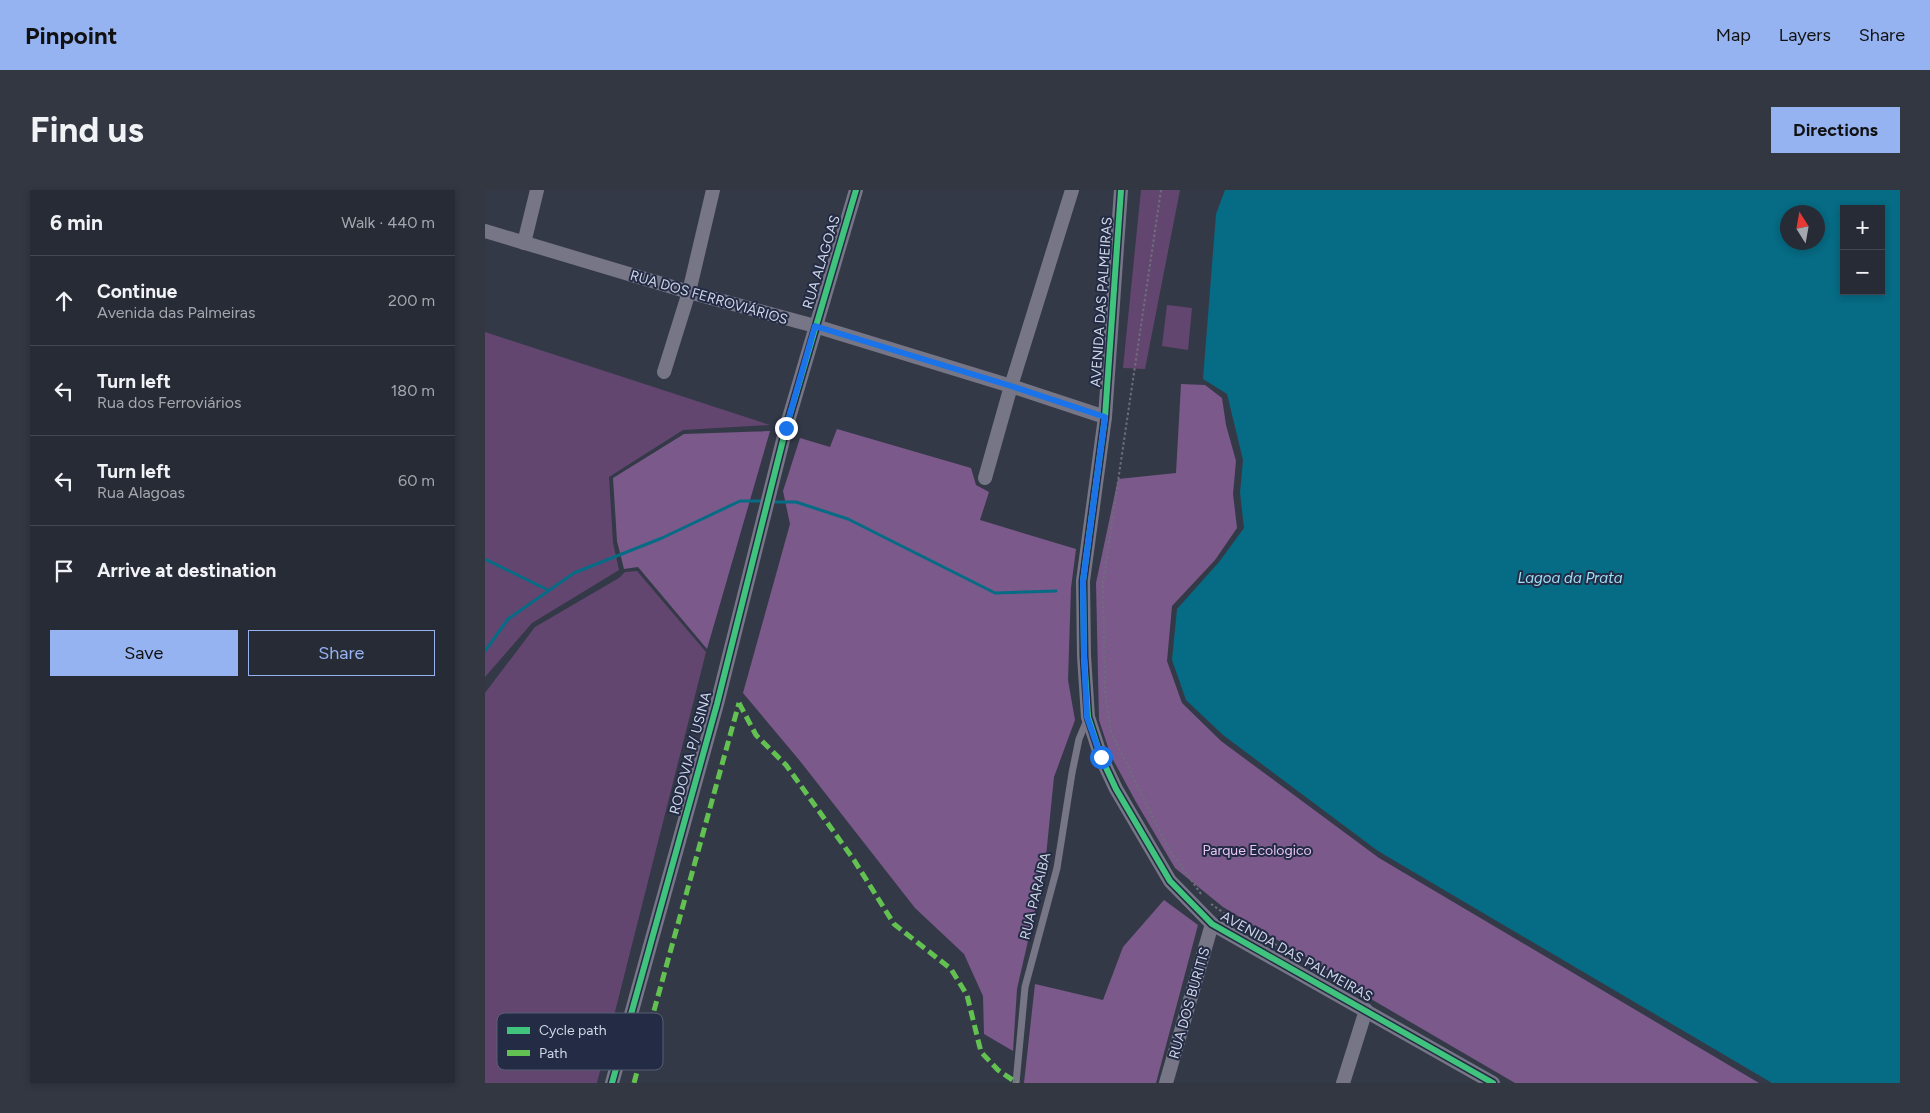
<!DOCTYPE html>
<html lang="en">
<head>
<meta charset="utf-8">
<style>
	:root { --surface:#272b36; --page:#333742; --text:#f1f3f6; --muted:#a4a7ad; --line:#434751; --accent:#95b2f1 }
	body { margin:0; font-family:Figtree,sans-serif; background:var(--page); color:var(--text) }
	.controls { position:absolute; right:15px; top:15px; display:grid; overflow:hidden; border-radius:0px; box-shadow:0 2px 8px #0003 }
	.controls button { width:45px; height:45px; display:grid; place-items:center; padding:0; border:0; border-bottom:1px solid var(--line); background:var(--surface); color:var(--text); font:25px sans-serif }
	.compass { position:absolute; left:1295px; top:15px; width:45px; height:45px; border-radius:50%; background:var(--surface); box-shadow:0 2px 8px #0003; rotate:349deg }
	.stop { position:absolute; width:15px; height:15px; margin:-11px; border:4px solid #1a73e8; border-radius:50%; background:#fff }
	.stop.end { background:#1a73e8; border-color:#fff; box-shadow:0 1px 5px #0008 }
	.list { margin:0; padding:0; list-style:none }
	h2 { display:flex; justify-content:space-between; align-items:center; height:65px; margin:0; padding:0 20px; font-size:21px }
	h2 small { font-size:16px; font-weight:400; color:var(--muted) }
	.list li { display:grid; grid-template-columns:32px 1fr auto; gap:15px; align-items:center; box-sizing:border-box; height:90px; padding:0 20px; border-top:1px solid var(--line) }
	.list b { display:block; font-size:19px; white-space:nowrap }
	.list p { margin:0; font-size:16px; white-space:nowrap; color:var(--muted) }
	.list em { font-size:16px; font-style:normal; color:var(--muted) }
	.actions { display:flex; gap:10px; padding:15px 20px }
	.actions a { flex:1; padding:11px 0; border:1px solid var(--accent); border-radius:0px; text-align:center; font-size:18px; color:var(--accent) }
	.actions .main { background:var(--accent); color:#111 }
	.icon { flex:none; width:28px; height:28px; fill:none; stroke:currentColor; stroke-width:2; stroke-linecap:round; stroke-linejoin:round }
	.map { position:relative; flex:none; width:1415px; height:893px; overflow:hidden; border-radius:0px }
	header { display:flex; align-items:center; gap:30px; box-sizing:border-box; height:70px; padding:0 25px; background:var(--accent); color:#111 }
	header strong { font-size:24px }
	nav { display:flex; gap:28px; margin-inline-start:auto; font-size:18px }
	.intro { display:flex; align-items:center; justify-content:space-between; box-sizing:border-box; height:120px; padding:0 30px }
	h1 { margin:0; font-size:35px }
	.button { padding:12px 22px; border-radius:0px; background:var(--accent); color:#111; font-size:18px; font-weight:700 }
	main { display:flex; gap:30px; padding:0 30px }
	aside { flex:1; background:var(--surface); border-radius:0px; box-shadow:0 2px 8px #0003 }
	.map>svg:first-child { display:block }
</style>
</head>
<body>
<header>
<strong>Pinpoint</strong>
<nav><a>Map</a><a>Layers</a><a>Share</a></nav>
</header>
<div class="intro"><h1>Find us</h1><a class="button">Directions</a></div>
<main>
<aside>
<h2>6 min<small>Walk · 440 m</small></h2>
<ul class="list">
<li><svg class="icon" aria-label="ahead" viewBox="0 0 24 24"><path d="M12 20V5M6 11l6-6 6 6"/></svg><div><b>Continue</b><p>Avenida das Palmeiras</p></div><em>200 m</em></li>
<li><svg class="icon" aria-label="left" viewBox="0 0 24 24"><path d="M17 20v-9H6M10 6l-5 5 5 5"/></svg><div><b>Turn left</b><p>Rua dos Ferroviários</p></div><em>180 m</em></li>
<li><svg class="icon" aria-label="left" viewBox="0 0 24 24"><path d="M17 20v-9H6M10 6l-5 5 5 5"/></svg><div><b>Turn left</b><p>Rua Alagoas</p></div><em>60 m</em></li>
<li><svg class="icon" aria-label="arrive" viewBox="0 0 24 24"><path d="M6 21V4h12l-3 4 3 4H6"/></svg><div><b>Arrive at destination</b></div></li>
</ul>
<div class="actions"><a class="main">Save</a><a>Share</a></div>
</aside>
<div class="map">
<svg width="1415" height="893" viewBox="0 0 1415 893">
	<rect width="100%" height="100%" fill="#343948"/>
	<g fill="#634670">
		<path d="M656,0H695L660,179L638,178Z"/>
		<path d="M682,115L707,118L703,160L677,156Z"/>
		<path d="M0,142L285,235L198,240L124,287L128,353L134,380L47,433L0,487Z"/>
		<path d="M152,381L221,462L112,893H0V503L50,437L134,388L140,382Z"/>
	</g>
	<g fill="#7b598a">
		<path d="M696,194L720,195L737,208L741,235L751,271L748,304L752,338L730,370L687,416L682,471L697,513L736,551L894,668L1274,893H1030L886,809L842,780L738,717L690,678L651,612L626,566L614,530L611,393L633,289L691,283Z"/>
		<path d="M352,239L486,278L491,295L504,302L495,330L591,359L586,398L583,490L590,530L569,587L560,676L532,799L528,861L499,844L498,806L479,764L430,718L315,571L258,503L305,334L298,301L315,248L345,257Z"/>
		<path d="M285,241L222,459L153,377L139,379L132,351L128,288L199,244Z"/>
		<path d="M679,710L713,735L671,893H539L550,794L618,810L638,757Z"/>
	</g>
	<path fill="#066b84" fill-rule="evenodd" d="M740,0H1415V893H1287L893,661L738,545L701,510L687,470L692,419L734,372L759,338L755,303L758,270L742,204L718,189L731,24ZM1359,19H1396V101H1359ZM1302,22H1332V52H1302Z"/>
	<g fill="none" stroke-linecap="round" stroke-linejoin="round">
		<g stroke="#066b84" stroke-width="3">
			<path d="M286,312H311L363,329L510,403L571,401"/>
			<path d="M0,369L63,400"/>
			<path d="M0,461L23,429L89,383L177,348L255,311H278"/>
		</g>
		<g stroke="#6d6e7b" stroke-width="2" stroke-dasharray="2.5 2.5" stroke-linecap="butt">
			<path d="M676,0L618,393L620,502L626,542L682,656L716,704"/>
			<path d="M726,714L758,736L827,775"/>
		</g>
		<path stroke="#777686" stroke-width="7" d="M531,893L540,797L572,678L587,583L594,549L602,530"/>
		<g stroke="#777686" stroke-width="14">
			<path d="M636,0L620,227L598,391L599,466L603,527L616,567L631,599L685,691L727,734L1008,893"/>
			<path d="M0,41L204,102L330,136L526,196L620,227"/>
			<path d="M39,53L52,0"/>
			<path d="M179,182L204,102L228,0"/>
			<path d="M500,288L526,196L587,0"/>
			<path d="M127,893L232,514L301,238L371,0"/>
			<path d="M681,893L727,734"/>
			<path d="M858,893L881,820"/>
		</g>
		<g stroke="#63c152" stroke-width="5" stroke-dasharray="10 5" stroke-linecap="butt">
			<path d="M254,513L271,545L301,575L369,670L409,734L466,779L482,805L496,862L513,880L532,893"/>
			<path d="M149,893L254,513"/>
		</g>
		<defs>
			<g id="cycleway">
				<path d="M636,0L620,227L598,391L599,466L603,527L616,567L631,599L685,691L727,734L1008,893"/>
				<path d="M127,893L232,514L301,238L371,0"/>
			</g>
		</defs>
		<use href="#cycleway" stroke="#232b45" stroke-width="9"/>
		<use href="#cycleway" stroke="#40c37c" stroke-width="6"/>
	</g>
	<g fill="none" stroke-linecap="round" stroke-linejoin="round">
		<path stroke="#1a73e8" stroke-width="6" d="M301,238L330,136L526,196L620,227L598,391L599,466L602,527L616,567"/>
	</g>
	<g text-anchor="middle" stroke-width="4" stroke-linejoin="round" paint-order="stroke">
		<g font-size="14" fill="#cfd6e6" stroke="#232b45">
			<text transform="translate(336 72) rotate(-73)" y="5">RUA ALAGOAS</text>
			<text transform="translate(224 107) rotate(16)" y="5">RUA DOS FERROVIÁRIOS</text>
			<text transform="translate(616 112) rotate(-86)" y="5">AVENIDA DAS PALMEIRAS</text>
			<text transform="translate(205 563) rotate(-75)" y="5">RODOVIA P/ USINA</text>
			<text transform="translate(550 706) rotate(-76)" y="5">RUA PARAIBA</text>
			<text transform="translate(812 766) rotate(29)" y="5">AVENIDA DAS PALMEIRAS</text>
			<text transform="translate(704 813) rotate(-74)" y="5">RUA DOS BURITIS</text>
		</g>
		<g font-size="14" fill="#e9c6f5" stroke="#232b45">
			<text x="772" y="665">Parque Ecologico</text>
		</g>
		<g font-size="15" font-style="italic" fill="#9ee0f7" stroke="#232b45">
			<text x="1085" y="393">Lagoa da Prata</text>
		</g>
	</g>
	<rect x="12" y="823" width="166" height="57" rx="8" fill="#232b45" stroke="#575e75" stroke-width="1"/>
	<rect x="22" y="837" width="23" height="7" fill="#40c37c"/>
	<rect x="22" y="860" width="23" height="6" fill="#63c152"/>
	<g font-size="14" fill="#cfd6e6">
		<text x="54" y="845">Cycle path</text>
		<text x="54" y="868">Path</text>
	</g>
</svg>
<div class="controls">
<button>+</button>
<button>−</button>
</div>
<svg class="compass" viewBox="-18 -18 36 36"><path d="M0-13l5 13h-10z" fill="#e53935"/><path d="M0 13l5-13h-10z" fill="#a4a7ad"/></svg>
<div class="stop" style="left:616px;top:567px"></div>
<div class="stop end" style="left:301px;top:238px"></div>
</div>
</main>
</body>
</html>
